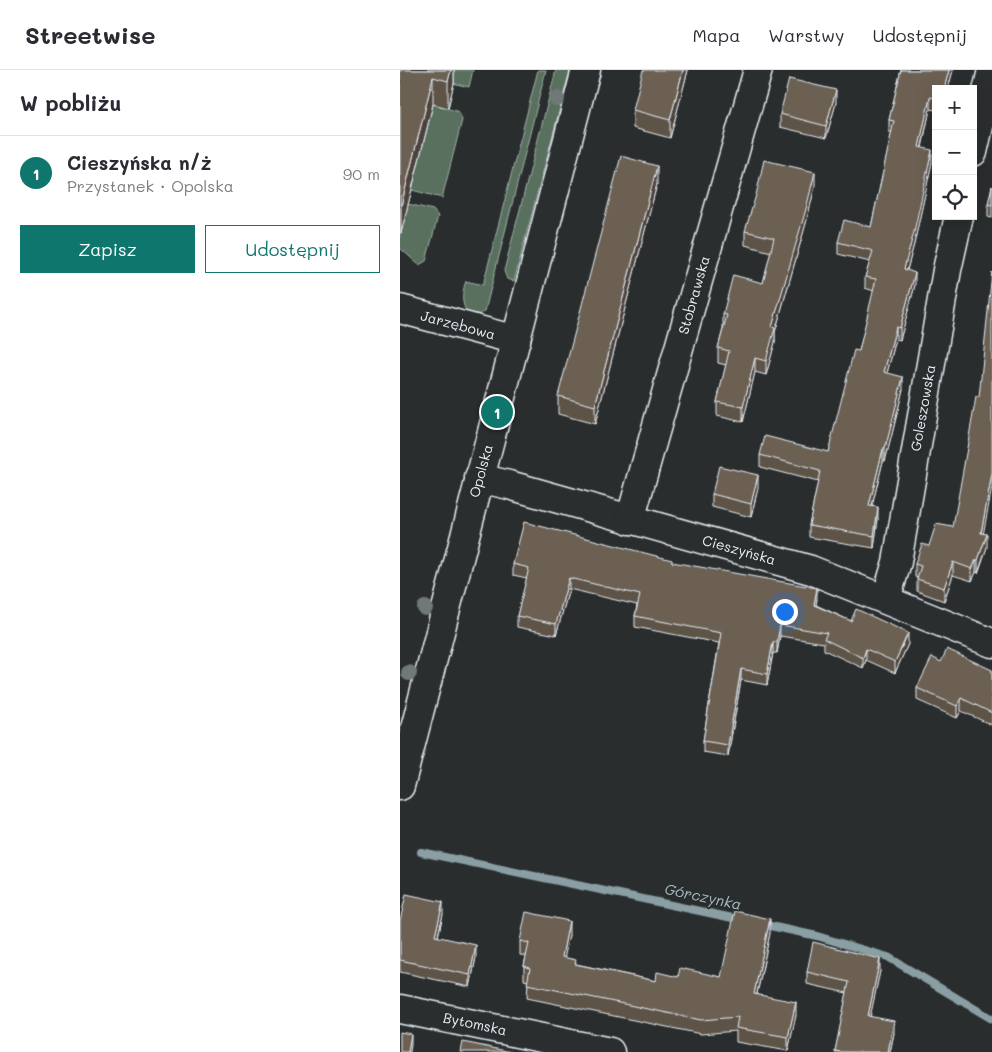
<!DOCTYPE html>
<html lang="pl">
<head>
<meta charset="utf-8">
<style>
	:root { --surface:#fff; --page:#f2f2f3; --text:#2b2b33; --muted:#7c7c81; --line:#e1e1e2; --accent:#0f766e }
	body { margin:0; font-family:Mali,sans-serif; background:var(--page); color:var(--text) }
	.controls { position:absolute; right:15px; top:15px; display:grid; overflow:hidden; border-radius:0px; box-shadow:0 5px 20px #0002 }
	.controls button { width:45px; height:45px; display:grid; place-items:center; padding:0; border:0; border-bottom:1px solid var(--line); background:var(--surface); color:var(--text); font:25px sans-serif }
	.you { position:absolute; left:384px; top:541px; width:18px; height:18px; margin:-12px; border:4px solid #fff; border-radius:50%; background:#1a73e8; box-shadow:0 0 0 8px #1a73e833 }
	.badge { display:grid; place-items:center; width:32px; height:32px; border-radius:50%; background:var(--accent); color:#fff; font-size:16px; font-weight:700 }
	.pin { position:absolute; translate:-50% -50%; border:2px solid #fff; box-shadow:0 1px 5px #0006 }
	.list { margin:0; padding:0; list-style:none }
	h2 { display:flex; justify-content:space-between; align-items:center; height:65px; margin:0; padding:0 20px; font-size:21px }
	h2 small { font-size:16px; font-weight:400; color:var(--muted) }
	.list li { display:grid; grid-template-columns:32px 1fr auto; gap:15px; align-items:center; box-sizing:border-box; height:75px; padding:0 20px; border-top:1px solid var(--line) }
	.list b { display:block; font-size:19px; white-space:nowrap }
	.list p { margin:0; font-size:16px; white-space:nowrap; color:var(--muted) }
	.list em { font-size:16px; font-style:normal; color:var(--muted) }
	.actions { display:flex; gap:10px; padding:15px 20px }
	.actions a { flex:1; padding:11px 0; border:1px solid var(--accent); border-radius:0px; text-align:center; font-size:18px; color:var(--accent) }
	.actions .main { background:var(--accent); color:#fff }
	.icon { flex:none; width:28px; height:28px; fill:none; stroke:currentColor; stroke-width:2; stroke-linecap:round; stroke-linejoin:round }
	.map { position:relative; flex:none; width:592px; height:982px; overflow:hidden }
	header { display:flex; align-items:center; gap:30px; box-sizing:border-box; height:70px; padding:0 25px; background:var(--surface); border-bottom:1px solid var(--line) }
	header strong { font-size:24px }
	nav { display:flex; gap:28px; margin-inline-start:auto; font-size:18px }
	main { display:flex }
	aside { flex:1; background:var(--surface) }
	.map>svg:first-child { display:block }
</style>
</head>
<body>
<header>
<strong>Streetwise</strong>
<nav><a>Mapa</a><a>Warstwy</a><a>Udostępnij</a></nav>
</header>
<main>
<aside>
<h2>W pobliżu<small></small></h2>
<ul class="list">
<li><span class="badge">1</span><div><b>Cieszyńska n/ż</b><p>Przystanek · Opolska</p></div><em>90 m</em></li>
</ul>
<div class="actions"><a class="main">Zapisz</a><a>Udostępnij</a></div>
</aside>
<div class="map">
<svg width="592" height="982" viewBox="0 0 592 982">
	<rect width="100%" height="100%" fill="#2a2d2e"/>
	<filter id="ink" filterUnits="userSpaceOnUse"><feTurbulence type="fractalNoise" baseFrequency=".02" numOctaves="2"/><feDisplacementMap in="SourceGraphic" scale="10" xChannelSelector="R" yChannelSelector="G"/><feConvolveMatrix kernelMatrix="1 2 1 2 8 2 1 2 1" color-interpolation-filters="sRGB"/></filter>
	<g filter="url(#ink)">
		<g fill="#59705d" stroke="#a0b0aa">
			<path d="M39,0H73L69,17L44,11Z"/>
			<path d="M138,0H146L85,241L79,245L70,247C61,235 61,225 66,211L83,215Z"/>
			<path d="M156,0H170L114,211L107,209L104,201Z"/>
			<path d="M33,34L59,42L62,50L42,128L12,120Z"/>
			<path d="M8,134L33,140L38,146L26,191L19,195L0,178V163Z"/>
		</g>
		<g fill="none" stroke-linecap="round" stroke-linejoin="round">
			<g stroke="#8a9fa4" stroke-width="8">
				<path d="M21,782L342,850"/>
				<path d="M361,854L417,866L488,887L592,949"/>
			</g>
			<defs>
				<g id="minor">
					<path d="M573,82L592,0"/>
					<path d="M0,239L116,270"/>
					<path d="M79,408L109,415L411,500L592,573"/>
					<path d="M230,450L358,0"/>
					<path d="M486,529L497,492L547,200L559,146"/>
					<path d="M0,939L210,982"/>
				</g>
				<path id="tertiary" d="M0,716L186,0"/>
			</defs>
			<use href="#minor" stroke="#e8f1f8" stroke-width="31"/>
			<use href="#tertiary" stroke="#e8f1f8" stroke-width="31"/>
			<use href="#minor" stroke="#2a2d2e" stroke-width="28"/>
			<use href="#tertiary" stroke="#2a2d2e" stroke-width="28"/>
		</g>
		<g fill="#6f7977">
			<circle cx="157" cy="29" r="8"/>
			<circle cx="25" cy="538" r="8"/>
			<circle cx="9" cy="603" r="8"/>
		</g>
		<g fill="#5d5347" stroke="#e8f1f8">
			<path d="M0,0H54V13L48,38L33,34L1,163H0Z"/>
			<path d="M288,0L270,68L233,58V40Z"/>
			<path d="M501,0H553L548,19H536V40L530,39L522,78L532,92L514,174L507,200L515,215L500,270L496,269L487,303L503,319L492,364L485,391H483L472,436L478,449L474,478L409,467V455L418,412L360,397V385L428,382L459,281L474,221L465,218V207L470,192L438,184V172L471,157L492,62H489V50Z"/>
			<path d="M436,33L426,68L380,57V44Z"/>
			<path d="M257,114L195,354L158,344V326Z"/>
			<path d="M415,116L406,153L375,262V272L366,305L355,302L343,352L317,346V332L326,295L318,293V278L323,259V244L363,213L371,182L345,175V161Z"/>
			<path d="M592,116V148L588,147V134Z"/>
			<path d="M358,418L351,447L312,437V424Z"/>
			<path d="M529,476L587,477L578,503L576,502L572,511L553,505L544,531L517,521V508L515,507V494Z"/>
			<path d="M272,493L417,529L416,535L451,551L508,574L495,603L466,590L463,598L424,580V573L380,566L377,583H373L367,615L341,610L328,686L303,682V671L319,573L235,557V546L237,535L169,519L156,565L117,557V546L127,508L113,505V494Z"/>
			<path d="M541,592L592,600V655L561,641L557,648L517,630V618Z"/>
			<path d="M43,844L38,867L76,887L70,917L0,902V851Z"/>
			<path d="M370,863L357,924L396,945L388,981L336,972V961L301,964L127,928L128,911L124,910V896L126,886L120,885V871L169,865L164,887L176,894L256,911L278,907H321Z"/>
			<path d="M480,901L470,946L494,963L490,982H435L447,923L407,914V902Z"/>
		</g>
		<g fill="#4c433a" stroke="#e8f1f8">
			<path d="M51,0H54V13L48,38V11Z"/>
			<path d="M283,0H288L270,68V50Z"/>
			<path d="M549,0H553L548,19H544Z"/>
			<path d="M33,7V34L1,163V136Z"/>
			<path d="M436,20V33L426,68V56Z"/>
			<path d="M530,27V39L519,89V77Z"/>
			<path d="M532,80V92L514,174L504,211V199Z"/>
			<path d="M257,96V114L195,354V336Z"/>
			<path d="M415,102V116L406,153L375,262V272L366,305V291L372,257Z"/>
			<path d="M515,203V215L500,270V258Z"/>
			<path d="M496,257V269L484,314V302Z"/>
			<path d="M355,288V302L343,352V337Z"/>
			<path d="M503,307V319L492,364L485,391V379Z"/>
			<path d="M483,379V391L469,448V436Z"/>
			<path d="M592,404V417L581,476V463Z"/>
			<path d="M358,405V418L351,447V434Z"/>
			<path d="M478,437V449L474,478V466Z"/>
			<path d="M587,464V477L578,503V490Z"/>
			<path d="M576,490V502L572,511V499Z"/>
			<path d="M553,492V505L544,531V518Z"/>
			<path d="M169,508V519L156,565V554Z"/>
			<path d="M417,518V529L414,545V535Z"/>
			<path d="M380,555V566L377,583V572Z"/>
			<path d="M508,563V574L495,603V592Z"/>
			<path d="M373,572V583L367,615V604Z"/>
			<path d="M466,579V590L463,598V588Z"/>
			<path d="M341,599V610L328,686V675Z"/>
			<path d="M561,628V641L557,648V636Z"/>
			<path d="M43,832V844L35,878V866Z"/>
			<path d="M370,849V863L354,937V924Z"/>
			<path d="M169,851V865L162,900V887Z"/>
			<path d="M76,875V887L70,917V905Z"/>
			<path d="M480,889V901L468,957V946Z"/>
			<path d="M396,932V945L388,981V967Z"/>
			<path d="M494,951V963L490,982H488Z"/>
			<path d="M11,964V975L10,982H8Z"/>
		</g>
		<g fill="#6c6053" stroke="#e8f1f8">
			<path d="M0,0H51L48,11L33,7L1,136H0Z"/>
			<path d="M243,0H283L270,50L233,40Z"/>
			<path d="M501,0H549L544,19H536V28L530,27L519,77L532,80L514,162L504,199L515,203L500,258L496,257L484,302L503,307L492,352L485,379H483L469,436L478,437L474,466L409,455L420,401L360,385L365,366L428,382L454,280L459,281L476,209L465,207L473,181L438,172L444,150L471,157L494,51L489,50Z"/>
			<path d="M389,9L436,20L426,56L380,44Z"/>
			<path d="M221,86L257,96L195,336L158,326Z"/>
			<path d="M364,90L415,102L406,139L372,257L375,258L366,291L355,288L343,337L317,332L329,281L318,278L327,245L323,244L333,205L363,213L374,168L345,161L356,125Z"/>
			<path d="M592,116V135L588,134Z"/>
			<path d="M592,202V404L581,463L587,464L578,490H576L572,499L553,492L544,518L517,509L521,496L515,494L522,474L529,476L536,454L553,457L576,327H579Z"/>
			<path d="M319,396L358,405L351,434L312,424Z"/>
			<path d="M124,452L272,490V492L417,518L414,535L451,551L456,539L508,563L495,592L466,579L463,588L424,569L427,563L380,555L377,572H373L367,604L341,599L328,675L303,671L321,563L235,546L240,525L169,508L156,554L117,546L129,498L113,494Z"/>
			<path d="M547,579L592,600V643L561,628L557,636L517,618L532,587L541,592Z"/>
			<path d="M6,824L43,832L35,866L76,875L70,905L0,890V851Z"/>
			<path d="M335,841L370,849L354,924L396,932L388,967L336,958L338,947L301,950L127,914L130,898L124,896L129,873L120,871L126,842L169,851L162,887L176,890L175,894L256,911L257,902L278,907L280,898L321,907Z"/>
			<path d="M413,872L480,889L468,946L494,951L488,982H441L435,981L449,912L407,902Z"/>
			<path d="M0,962L11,964L8,982H0Z"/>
			<path d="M63,972L111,982H61Z"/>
		</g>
	</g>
	<g text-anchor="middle" stroke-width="4" stroke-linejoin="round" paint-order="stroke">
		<g font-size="14" fill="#e8f1f8" stroke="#2a2d2e">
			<text transform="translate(294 225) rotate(-74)" y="5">Stobrawska</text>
			<text transform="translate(58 255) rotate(15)" y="5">Jarzębowa</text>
			<text transform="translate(523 338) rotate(-80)" y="5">Goleszowska</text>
			<text transform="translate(81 401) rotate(-75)" y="5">Opolska</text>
			<text transform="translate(339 480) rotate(16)" y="5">Cieszyńska</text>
			<text transform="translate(75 954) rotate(12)" y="5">Bytomska</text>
		</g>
		<g font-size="15" font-style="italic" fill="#a9bbc0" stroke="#2a2d2e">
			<text transform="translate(303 827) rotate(12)" y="5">Górczynka</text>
		</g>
	</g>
</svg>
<div class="controls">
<button>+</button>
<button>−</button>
<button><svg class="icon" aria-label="locate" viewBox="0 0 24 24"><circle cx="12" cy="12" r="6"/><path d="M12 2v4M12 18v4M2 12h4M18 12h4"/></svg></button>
</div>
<div class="you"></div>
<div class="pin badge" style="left:97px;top:342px">1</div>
</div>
</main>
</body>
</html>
